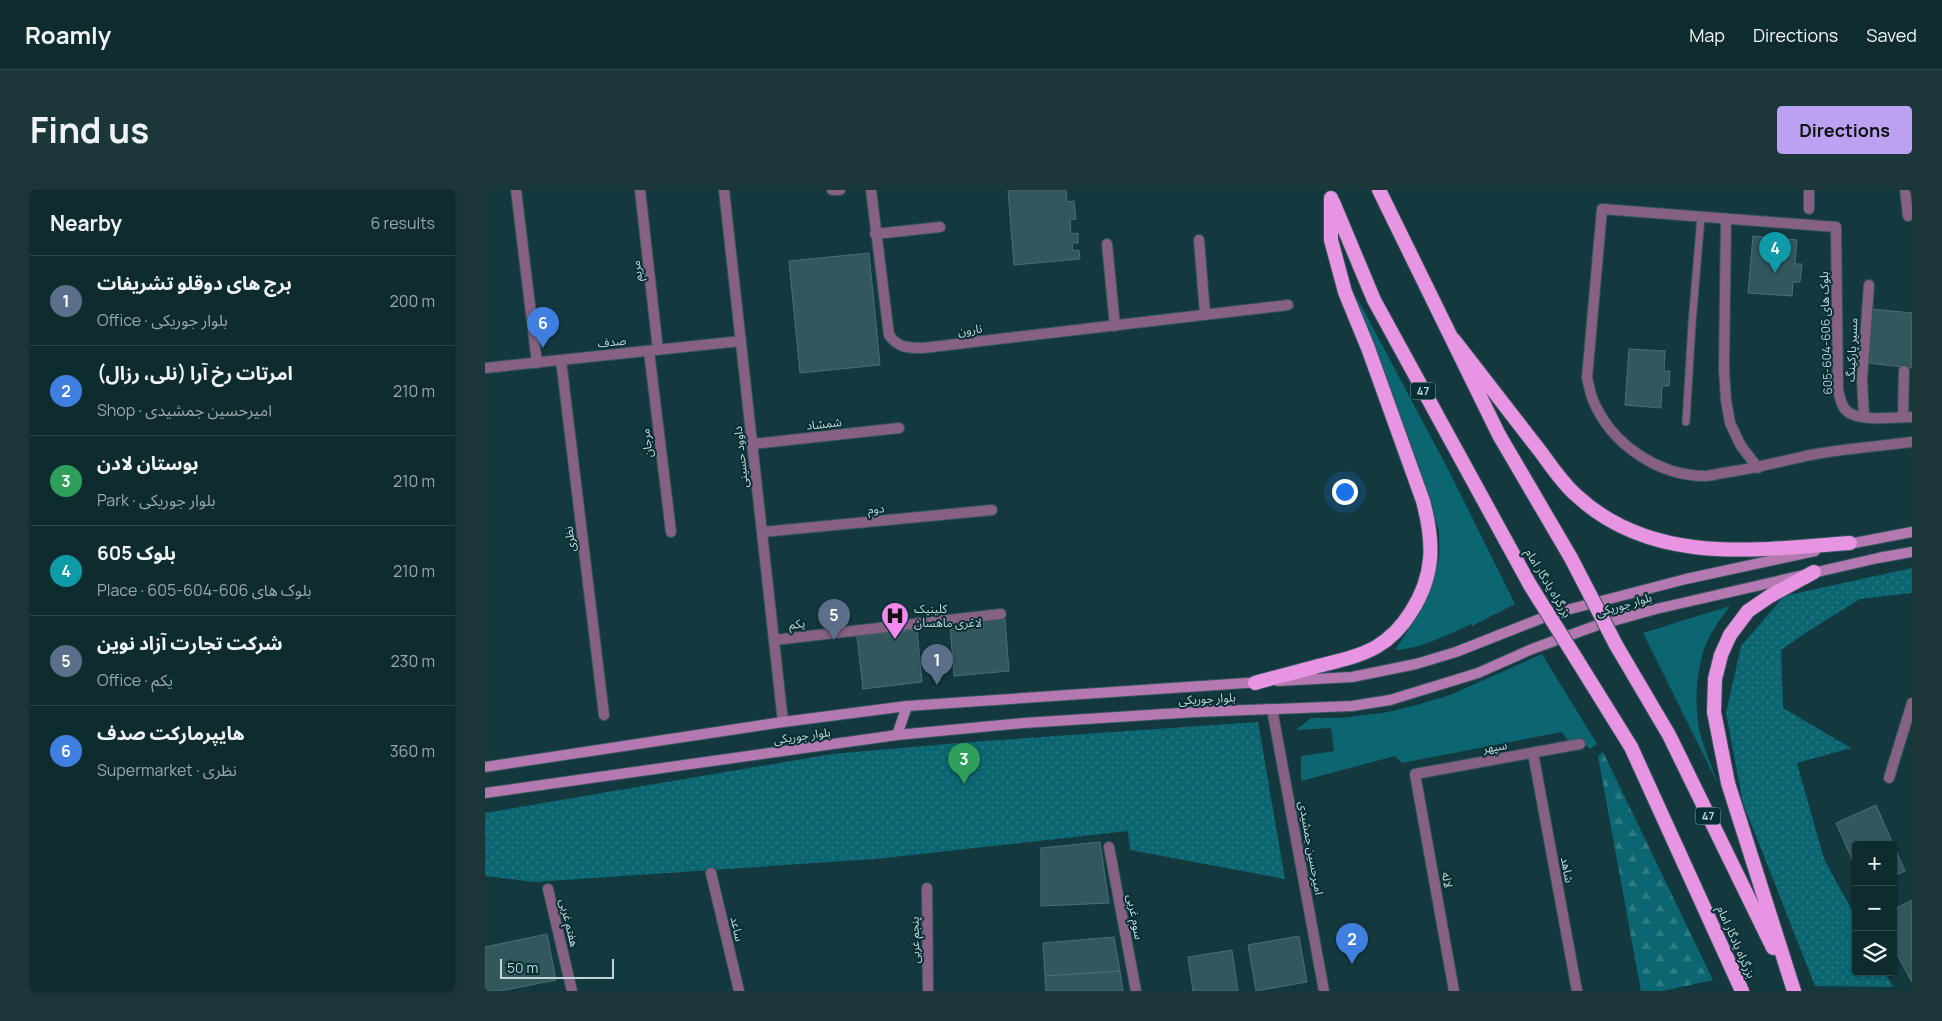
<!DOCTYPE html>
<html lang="en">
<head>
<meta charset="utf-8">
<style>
	:root { --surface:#0e2b2e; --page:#1c373a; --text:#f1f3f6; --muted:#9ba7aa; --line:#2e474a; --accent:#bca0f2 }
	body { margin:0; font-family:Manrope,"Noto Sans Arabic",sans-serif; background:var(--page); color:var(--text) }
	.controls { position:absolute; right:15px; bottom:15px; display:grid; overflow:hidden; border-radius:5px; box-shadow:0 1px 4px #0004 }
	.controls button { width:45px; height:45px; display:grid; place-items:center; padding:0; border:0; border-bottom:1px solid var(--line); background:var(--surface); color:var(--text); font:25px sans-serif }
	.scale { position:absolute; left:15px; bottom:12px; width:114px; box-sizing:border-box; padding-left:5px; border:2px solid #c2d5d8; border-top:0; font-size:14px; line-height:18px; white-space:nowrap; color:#c2d5d8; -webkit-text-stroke:4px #072f34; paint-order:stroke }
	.you { position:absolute; left:859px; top:301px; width:18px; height:18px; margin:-12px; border:4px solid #fff; border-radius:50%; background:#1a73e8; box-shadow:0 0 0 8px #1a73e833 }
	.badge { display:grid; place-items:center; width:32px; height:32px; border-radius:50%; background:var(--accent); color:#fff; font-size:16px; font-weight:700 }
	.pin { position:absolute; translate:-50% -41px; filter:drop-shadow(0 1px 2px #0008) }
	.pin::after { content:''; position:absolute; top:26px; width:18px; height:15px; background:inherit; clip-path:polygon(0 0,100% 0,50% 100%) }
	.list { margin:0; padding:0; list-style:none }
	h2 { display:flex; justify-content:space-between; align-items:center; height:65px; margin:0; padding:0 20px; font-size:21px }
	h2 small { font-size:16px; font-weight:400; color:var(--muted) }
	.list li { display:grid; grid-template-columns:32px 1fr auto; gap:15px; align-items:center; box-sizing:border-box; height:90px; padding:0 20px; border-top:1px solid var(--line) }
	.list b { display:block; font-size:19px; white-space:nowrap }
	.list p { margin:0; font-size:16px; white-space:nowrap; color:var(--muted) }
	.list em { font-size:16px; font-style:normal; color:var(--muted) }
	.icon { flex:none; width:28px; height:28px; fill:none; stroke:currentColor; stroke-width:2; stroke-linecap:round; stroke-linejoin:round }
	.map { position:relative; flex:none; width:1427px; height:801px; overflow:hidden; border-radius:5px }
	header { display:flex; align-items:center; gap:30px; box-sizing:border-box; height:70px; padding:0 25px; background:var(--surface); border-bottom:1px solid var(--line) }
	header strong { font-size:24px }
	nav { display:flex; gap:28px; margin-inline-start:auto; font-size:18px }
	.intro { display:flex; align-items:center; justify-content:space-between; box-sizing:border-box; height:120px; padding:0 30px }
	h1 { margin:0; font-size:35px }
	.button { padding:12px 22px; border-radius:5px; background:var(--accent); color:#111; font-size:18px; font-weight:700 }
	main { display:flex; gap:30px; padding:0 30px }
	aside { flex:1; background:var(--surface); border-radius:5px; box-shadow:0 1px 4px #0004 }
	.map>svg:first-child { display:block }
</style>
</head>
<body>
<header>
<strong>Roamly</strong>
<nav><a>Map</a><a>Directions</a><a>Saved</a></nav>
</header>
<div class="intro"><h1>Find us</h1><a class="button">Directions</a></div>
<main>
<aside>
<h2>Nearby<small>6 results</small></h2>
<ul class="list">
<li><span class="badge" style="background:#5c6f8a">1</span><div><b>برج های دوقلو تشریفات</b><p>Office · بلوار جوریکی</p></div><em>200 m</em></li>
<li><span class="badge" style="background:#3f7fe0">2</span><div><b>امرتات رخ آرا (نلی، رزال)</b><p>Shop · امیرحسین جمشیدی</p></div><em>210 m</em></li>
<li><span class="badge" style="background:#2e9e5b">3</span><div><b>بوستان لادن</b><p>Park · بلوار جوریکی</p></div><em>210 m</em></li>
<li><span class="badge" style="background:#0f9aa8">4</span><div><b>بلوک 605</b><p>Place · بلوک های 606-604-605</p></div><em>210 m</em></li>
<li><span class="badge" style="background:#5c6f8a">5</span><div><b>شرکت تجارت آزاد نوین</b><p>Office · یکم</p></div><em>230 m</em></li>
<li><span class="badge" style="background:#3f7fe0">6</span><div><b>هایپرمارکت صدف</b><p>Supermarket · نظری</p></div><em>360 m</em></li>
</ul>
</aside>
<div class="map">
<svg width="1427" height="801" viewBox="0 0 1427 801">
	<defs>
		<pattern id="forest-firs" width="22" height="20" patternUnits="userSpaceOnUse" patternTransform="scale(1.25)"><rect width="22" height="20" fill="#0b6671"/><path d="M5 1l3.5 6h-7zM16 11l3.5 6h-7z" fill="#2d7b84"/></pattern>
		<pattern id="park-dots" width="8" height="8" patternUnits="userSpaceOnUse" patternTransform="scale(1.25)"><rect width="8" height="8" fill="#0b6671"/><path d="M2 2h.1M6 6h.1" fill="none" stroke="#2d7b84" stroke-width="1.8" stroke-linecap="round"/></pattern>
	</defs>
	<rect width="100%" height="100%" fill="#13393e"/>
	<g fill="#0b6671">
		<path d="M870,104L965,283L1030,414L987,436V434C963,444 936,459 910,460C930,431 948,403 954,368C955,359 954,349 954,340Z"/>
		<path d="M1245,416C1235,429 1225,443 1219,459C1211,485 1209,517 1215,543C1220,560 1227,578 1233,594L1158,443Z"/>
		<path d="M1057,464L1112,554L1105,559L1095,550L1084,552L1077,542L917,573L910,566L816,591V566L849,561L846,538L811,540L826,528H856L904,522L932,515L965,505Z"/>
	</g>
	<path fill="url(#forest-firs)" d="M1118,562L1228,790L1178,801H1156L1113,566Z"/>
	<g fill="url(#park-dots)">
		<path d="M1427,378V403L1375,409L1325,440L1296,460L1298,518L1366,558L1312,573L1339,669L1371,728V782H1400L1408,797L1330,796L1258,613L1241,523L1256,456L1299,406Z"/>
		<path d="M773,532L800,689L645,660L643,641L390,669L49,692L0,686V623L347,564L485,552Z"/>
	</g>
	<g fill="#32575d" stroke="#4a6f75">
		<path d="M523,0H581L582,12L589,11L591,29L585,30L586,44L593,43V53H587L588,61L594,60L595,69L529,75Z"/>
		<path d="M1268,46L1312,50L1310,74H1317L1315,92H1308L1307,106L1263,103Z"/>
		<path d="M384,63L395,175L315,183L304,71Z"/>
		<path d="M1387,119L1427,123V178L1383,173L1386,168L1382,156L1385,128L1387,125Z"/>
		<path d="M1144,159L1180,161L1179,181H1185L1184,196H1177L1176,218L1140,215Z"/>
		<path d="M520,429L524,481L469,486L465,434Z"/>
		<path d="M432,440L437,492L378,499L372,446Z"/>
		<path d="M1391,615L1420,681L1408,686V655H1371V678L1351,633Z"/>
		<path d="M615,652L624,713L556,716V658Z"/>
		<path d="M1427,710V792L1408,757V720Z"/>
		<path d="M62,744L71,790L15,801H0V757Z"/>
		<path d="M814,746L822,792L771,801L763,755Z"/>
		<path d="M629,747L635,781L560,786L558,753Z"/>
		<path d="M747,760L753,801H708L703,767Z"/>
		<path d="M635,781L638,801H561L560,786Z"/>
	</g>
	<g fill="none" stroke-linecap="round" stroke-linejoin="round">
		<defs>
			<path id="service" d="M1201,232L1207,133L1216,27"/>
			<g id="minor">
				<path d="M31,0L52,173"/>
				<path d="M155,0L173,160"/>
				<path d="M347,0H355"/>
				<path d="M386,0L404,145C413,158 423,158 438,158L803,115"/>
				<path d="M1420,0L1423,26"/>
				<path d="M1324,19V0"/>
				<path d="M1241,29L1239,180L1241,210L1245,233L1256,256L1273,278"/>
				<path d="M390,44L455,37"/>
				<path d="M714,50L720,124"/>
				<path d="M622,54L630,136"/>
				<path d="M164,161L186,342"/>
				<path d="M76,170L119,525"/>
				<path d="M1379,227L1377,190L1384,95"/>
				<path d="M1418,227L1419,181"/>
				<path d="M1427,227C1410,227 1377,232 1363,222C1356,217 1355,207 1353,200L1351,37L1117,19L1102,188C1104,195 1105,203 1108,210C1126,254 1173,286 1221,286C1229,285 1236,283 1244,282C1271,278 1298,271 1325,265C1359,259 1393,256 1427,252"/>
				<path d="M267,254L414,238"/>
				<path d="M277,342L507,320"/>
				<path d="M289,450L516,424"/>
				<path d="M1048,563L1092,801"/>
				<path d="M1404,588L1427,513"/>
				<path d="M624,657L651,801"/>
				<path d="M226,683L254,801"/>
				<path d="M442,698L443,801"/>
				<path d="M63,699L87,801"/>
				<path d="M969,801L930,584L1095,554"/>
			</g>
			<g id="tertiary">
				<path d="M239,0L298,532"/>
				<path d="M0,178L256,151"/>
				<path d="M787,519L839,801"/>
			</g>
			<g id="secondary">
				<path d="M1359,355L1427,342"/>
				<path d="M793,491L867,487L931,474L971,462L1070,423L1201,389L1330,361"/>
				<path d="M412,545L422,516"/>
				<path d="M0,577L298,532L422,516L776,492"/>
				<path d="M0,603L412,545L539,533L710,522L867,516L905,510L993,483L1047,459L1110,436L1171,419L1393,368L1427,362"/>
			</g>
			<g id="trunk">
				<path d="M894,0L1014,245L1086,368"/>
				<path d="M848,12L889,110L1045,395"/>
				<path d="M969,150C995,184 1022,218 1048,252C1062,269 1074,290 1091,305C1167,376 1271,360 1365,353"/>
				<path d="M1131,455L1184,545L1288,758"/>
				<path d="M1092,470L1146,557L1257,801"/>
				<path d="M770,493C791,487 812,482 833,476C853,471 873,467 891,457C905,449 918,435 926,422C950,385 949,352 938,311L883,158L860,102L846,50V8"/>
				<path d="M1309,801L1243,593L1229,522L1230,489L1236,465L1245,445L1263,421L1285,406L1329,382"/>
			</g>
		</defs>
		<use href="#service" stroke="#32555a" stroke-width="9"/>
		<use href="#minor" stroke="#32555a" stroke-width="12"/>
		<use href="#tertiary" stroke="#32555a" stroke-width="12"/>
		<use href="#secondary" stroke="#32555a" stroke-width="12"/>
		<use href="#trunk" stroke="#32555a" stroke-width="16"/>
		<use href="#service" stroke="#866183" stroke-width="7"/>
		<use href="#minor" stroke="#866183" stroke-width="10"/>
		<use href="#tertiary" stroke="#866183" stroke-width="10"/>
		<use href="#secondary" stroke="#b479b0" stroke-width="10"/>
		<use href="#trunk" stroke="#e794e2" stroke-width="14"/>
		<defs>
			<g id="trunk-bridge">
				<path d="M1086,368L1131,455"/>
				<path d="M1045,395L1092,470"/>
			</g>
		</defs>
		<use href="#trunk-bridge" stroke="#32555a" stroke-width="16" stroke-linecap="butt"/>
		<use href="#trunk-bridge" stroke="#e794e2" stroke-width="14"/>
	</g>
	<defs>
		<symbol id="hospital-pin" viewBox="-11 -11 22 30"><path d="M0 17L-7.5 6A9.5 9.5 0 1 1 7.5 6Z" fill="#f589ef" stroke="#072f34"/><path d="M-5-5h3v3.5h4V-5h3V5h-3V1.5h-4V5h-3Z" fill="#111"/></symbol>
	</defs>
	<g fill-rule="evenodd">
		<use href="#hospital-pin" x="394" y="410" width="32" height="43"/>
	</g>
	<g text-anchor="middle" stroke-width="4" stroke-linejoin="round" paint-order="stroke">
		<g fill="#072f34" stroke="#8aa3a7" stroke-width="1">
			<rect x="925.5" y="192.5" width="25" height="17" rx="4"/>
			<rect x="1210.5" y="617.5" width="25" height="17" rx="4"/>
		</g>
		<g font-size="11" font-weight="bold" fill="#c2d5d8">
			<text x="938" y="205">47</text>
			<text x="1223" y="630">47</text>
		</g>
		<g font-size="12" fill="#c2d5d8" stroke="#072f34">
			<text transform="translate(152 81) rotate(-97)" y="4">مریم</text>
			<text transform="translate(485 140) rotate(-7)" y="4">نارون</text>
			<text transform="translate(1341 143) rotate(-92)" y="4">بلوک های 606-604-605</text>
			<text transform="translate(127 152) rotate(-6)" y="4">صدف</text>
			<text transform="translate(1367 160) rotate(-87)" y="4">مسیر پارکینگ</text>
			<text transform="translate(339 234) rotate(-6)" y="4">شمشاد</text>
			<text transform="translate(162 253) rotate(-97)" y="4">مرجان</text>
			<text transform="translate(256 267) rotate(-96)" y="4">داوود حسینی</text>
			<text transform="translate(391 319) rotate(-5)" y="4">دوم</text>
			<text transform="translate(85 349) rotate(-97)" y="4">نظری</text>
			<text transform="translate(1063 393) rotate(59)" y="4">بزرگراه یادگار امام</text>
			<text transform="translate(1139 415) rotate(-16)" y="4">بلوار جوریکی</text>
			<text transform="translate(312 434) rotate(-7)" y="4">یکم</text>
			<text transform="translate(722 509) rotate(-3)" y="4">بلوار جوریکی</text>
			<text transform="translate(317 546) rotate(-8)" y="4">بلوار جوریکی</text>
			<text transform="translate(1010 557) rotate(-10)" y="4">سپهر</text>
			<text transform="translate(826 658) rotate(80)" y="4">امیرحسین جمشیدی</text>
			<text transform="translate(1082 680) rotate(80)" y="4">شاهد</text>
			<text transform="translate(962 690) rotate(80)" y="4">لاله</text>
			<text transform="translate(650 727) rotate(80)" y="4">سوم غربی</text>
			<text transform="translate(84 733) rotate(77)" y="4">هفتم غربی</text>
			<text transform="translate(252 739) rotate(77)" y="4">ساعد</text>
			<text transform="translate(430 750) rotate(-91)" y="4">پنجم غربی</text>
			<text transform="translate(1251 752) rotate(66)" y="4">بزرگراه یادگار امام</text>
		</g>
		<g font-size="12" fill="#c2d5d8" stroke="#072f34" text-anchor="start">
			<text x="429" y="423">کلینیک<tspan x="429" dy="14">لاغری ماهسان</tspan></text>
		</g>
	</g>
</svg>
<div class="controls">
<button>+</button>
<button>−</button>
<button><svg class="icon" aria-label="layers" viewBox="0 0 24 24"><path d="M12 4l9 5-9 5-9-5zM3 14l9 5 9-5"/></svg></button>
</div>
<div class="scale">50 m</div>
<div class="you"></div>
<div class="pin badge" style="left:452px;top:495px;background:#5c6f8a">1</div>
<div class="pin badge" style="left:867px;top:774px;background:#3f7fe0">2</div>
<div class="pin badge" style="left:479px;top:594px;background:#2e9e5b">3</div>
<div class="pin badge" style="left:1290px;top:83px;background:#0f9aa8">4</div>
<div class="pin badge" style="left:349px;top:450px;background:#5c6f8a">5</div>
<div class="pin badge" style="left:58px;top:158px;background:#3f7fe0">6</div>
</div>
</main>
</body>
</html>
